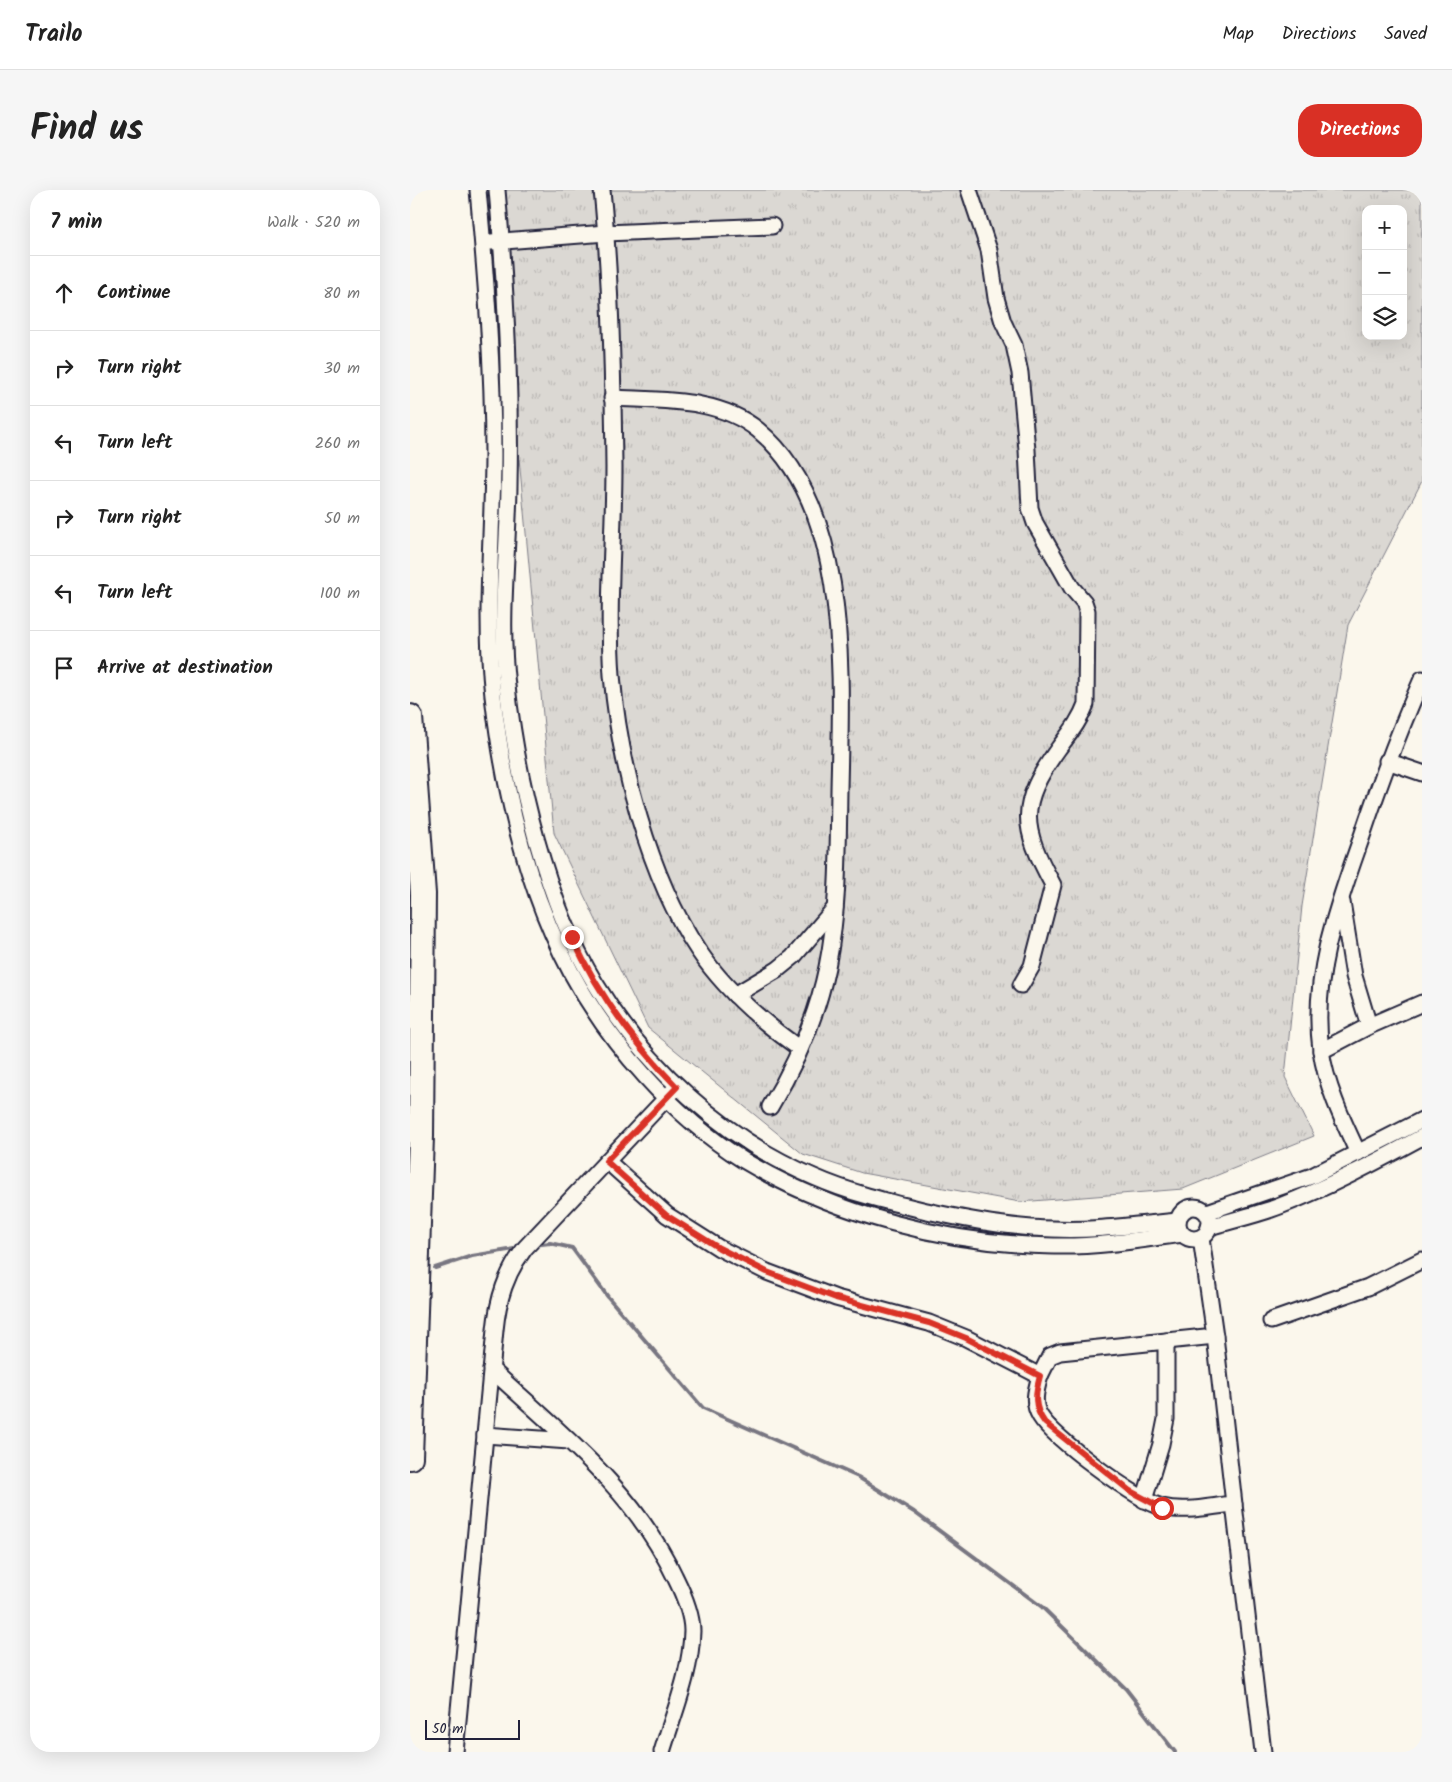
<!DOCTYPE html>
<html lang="en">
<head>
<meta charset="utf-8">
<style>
	:root { --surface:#fff; --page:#f6f6f6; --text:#222; --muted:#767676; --line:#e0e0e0; --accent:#d93025 }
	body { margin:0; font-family:Kalam,sans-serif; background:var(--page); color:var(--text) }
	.controls { position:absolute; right:15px; top:15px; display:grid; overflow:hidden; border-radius:10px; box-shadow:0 5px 20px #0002 }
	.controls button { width:45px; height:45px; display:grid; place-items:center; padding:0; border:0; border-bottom:1px solid var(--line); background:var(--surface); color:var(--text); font:25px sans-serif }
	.scale { position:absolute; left:15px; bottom:12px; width:95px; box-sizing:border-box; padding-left:5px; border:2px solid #22223b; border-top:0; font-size:14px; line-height:18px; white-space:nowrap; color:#22223b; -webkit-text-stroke:4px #fbf7ec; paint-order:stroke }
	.stop { position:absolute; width:15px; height:15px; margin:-11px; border:4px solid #d93025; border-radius:50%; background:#fff }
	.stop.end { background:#d93025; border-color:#fff; box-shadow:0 1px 5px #0008 }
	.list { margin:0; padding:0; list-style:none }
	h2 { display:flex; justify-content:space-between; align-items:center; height:65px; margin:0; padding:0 20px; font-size:21px }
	h2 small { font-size:16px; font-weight:400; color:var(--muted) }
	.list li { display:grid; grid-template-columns:32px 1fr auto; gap:15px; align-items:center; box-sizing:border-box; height:75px; padding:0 20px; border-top:1px solid var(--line) }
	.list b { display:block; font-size:19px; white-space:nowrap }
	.list em { font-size:16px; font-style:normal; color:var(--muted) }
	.icon { flex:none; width:28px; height:28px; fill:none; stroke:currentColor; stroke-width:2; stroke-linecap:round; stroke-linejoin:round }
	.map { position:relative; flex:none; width:1012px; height:1562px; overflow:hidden; border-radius:20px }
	header { display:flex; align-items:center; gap:30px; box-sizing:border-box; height:70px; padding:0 25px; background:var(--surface); border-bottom:1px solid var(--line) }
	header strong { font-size:24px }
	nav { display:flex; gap:28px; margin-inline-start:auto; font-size:18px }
	.intro { display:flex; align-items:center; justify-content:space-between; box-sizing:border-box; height:120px; padding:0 30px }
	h1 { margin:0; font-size:35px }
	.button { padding:12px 22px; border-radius:20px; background:var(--accent); color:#fff; font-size:18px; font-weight:700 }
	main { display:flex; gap:30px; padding:0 30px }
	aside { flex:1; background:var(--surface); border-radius:20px; box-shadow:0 5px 20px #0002 }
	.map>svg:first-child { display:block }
</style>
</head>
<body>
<header>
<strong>Trailo</strong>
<nav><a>Map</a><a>Directions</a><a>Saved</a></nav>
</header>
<div class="intro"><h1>Find us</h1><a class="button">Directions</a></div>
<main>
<aside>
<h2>7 min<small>Walk · 520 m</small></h2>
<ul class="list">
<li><svg class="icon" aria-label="ahead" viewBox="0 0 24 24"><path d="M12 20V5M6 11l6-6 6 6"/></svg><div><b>Continue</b></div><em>80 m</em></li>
<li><svg class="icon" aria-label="right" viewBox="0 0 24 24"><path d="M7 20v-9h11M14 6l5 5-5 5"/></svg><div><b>Turn right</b></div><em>30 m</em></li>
<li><svg class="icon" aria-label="left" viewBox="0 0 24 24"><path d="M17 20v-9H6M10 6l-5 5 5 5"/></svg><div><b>Turn left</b></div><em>260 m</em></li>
<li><svg class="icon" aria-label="right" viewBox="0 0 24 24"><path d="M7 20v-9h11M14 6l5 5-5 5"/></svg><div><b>Turn right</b></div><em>50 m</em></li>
<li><svg class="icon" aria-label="left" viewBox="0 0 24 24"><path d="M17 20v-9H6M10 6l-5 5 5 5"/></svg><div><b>Turn left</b></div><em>100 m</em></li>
<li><svg class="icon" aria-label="arrive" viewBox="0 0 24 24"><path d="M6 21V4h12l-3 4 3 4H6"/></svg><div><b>Arrive at destination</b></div></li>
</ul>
</aside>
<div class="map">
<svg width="1012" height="1562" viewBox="0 0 1012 1562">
	<defs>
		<pattern id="grass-tufts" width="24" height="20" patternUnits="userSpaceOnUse" patternTransform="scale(1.25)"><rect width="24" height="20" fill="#dbd8d3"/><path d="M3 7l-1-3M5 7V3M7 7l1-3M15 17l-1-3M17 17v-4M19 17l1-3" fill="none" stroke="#bcb9b6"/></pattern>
	</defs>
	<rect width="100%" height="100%" fill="#fbf7ec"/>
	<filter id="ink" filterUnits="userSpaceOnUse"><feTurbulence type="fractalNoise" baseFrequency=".02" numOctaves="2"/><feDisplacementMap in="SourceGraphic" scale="10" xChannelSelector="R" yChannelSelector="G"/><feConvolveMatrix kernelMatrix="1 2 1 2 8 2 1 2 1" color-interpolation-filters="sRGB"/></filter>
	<g filter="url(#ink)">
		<path fill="url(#grass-tufts)" stroke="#7e7d87" fill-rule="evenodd" d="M84,0H1012V291L938,435L892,716L875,887L904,946L773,999L610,1012L452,983L393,964L238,838L144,643ZM956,19H993V146H956Z"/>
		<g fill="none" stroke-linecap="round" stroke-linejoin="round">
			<g stroke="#787681" stroke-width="4">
				<path d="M124,1055L140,1053L162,1058L198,1107L293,1218L448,1287L504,1322L632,1417L716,1499L765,1562"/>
				<path d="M25,1078L62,1066L110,1058"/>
			</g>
			<defs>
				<g id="minor">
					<path d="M68,0C76,88 83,176 83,264C83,345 74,426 83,506C94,601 116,698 161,782C199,853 264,927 333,970C425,1025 537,1054 644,1056C686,1057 730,1050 772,1044"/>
					<path d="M87,0C96,98 101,198 99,296C98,363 89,430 97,496C107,589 136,713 185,793C235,876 314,949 404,987C440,1003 479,1012 517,1021C558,1030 600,1038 642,1039C684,1041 726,1035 768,1031"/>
					<path d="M192,0C201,92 203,185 204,277C204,346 197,416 202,485C209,572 239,687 288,760C315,800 352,832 390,859"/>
					<path d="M559,0L579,60L586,108L593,132L604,155L610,183L617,260L620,318L625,333L662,398L674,412L677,421L676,514C670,531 659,544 648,559C608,615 611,636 643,695L622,776L611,795"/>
					<path d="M81,52L196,43L362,36"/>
					<path d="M202,208C250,211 308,207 348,240C442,317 431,490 429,600C428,659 429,719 417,777C407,826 386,874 360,917"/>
					<path d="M977,571L1012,583"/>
					<path d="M932,712L944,786L959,836"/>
					<path d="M325,805L367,780L383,767L425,718"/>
					<path d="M911,861L959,836L1012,813"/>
					<path d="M948,963C933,931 916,896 911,860C901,787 927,717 951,649C969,595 989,541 1012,489"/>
					<path d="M197,971L257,1025L309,1058L357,1082L426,1108L519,1133L556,1148L630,1186C626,1200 622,1213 630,1226C643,1248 728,1311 752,1317C775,1323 801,1316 824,1314L805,1146L791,1048"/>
					<circle cx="784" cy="1033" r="16"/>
					<path d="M797,1022L902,986L1012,930"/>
					<path d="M799,1037C823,1030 847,1025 870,1016C919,997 966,972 1012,947"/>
					<path d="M861,1131L958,1097L1012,1070"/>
					<path d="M81,1179C151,1244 224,1300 265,1387C273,1403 282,1423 282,1441C281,1483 264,1522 252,1562"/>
					<path d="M630,1186L640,1166L650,1162L805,1146"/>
					<path d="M75,1245L159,1251"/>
					<path d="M734,1310L751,1254L756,1229V1151"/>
					<path d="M824,1314L853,1562"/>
					<path d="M45,1562L85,1140C88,1109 96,1083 115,1058L263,901"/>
				</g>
				<path id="primary" d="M0,527L13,704L11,946L0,1267"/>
			</defs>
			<use href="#minor" stroke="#22223b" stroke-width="19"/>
			<use href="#primary" stroke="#22223b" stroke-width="28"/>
			<use href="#minor" stroke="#fbf7ec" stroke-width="15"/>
			<use href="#primary" stroke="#fbf7ec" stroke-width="24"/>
		</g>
	</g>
	<g fill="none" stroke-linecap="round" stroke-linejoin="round" filter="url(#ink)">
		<path stroke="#d93025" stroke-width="6" d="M162,747C188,804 223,852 267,897L196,971L256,1025L309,1058L357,1082L426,1108L519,1133L556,1148L630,1186C625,1204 623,1217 635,1233L720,1301L752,1318"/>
	</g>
</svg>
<div class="controls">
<button>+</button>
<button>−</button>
<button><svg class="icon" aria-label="layers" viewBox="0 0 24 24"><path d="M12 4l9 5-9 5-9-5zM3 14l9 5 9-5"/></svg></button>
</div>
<div class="scale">50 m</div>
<div class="stop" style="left:752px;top:1318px"></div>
<div class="stop end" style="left:162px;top:747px"></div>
</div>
</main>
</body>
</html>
